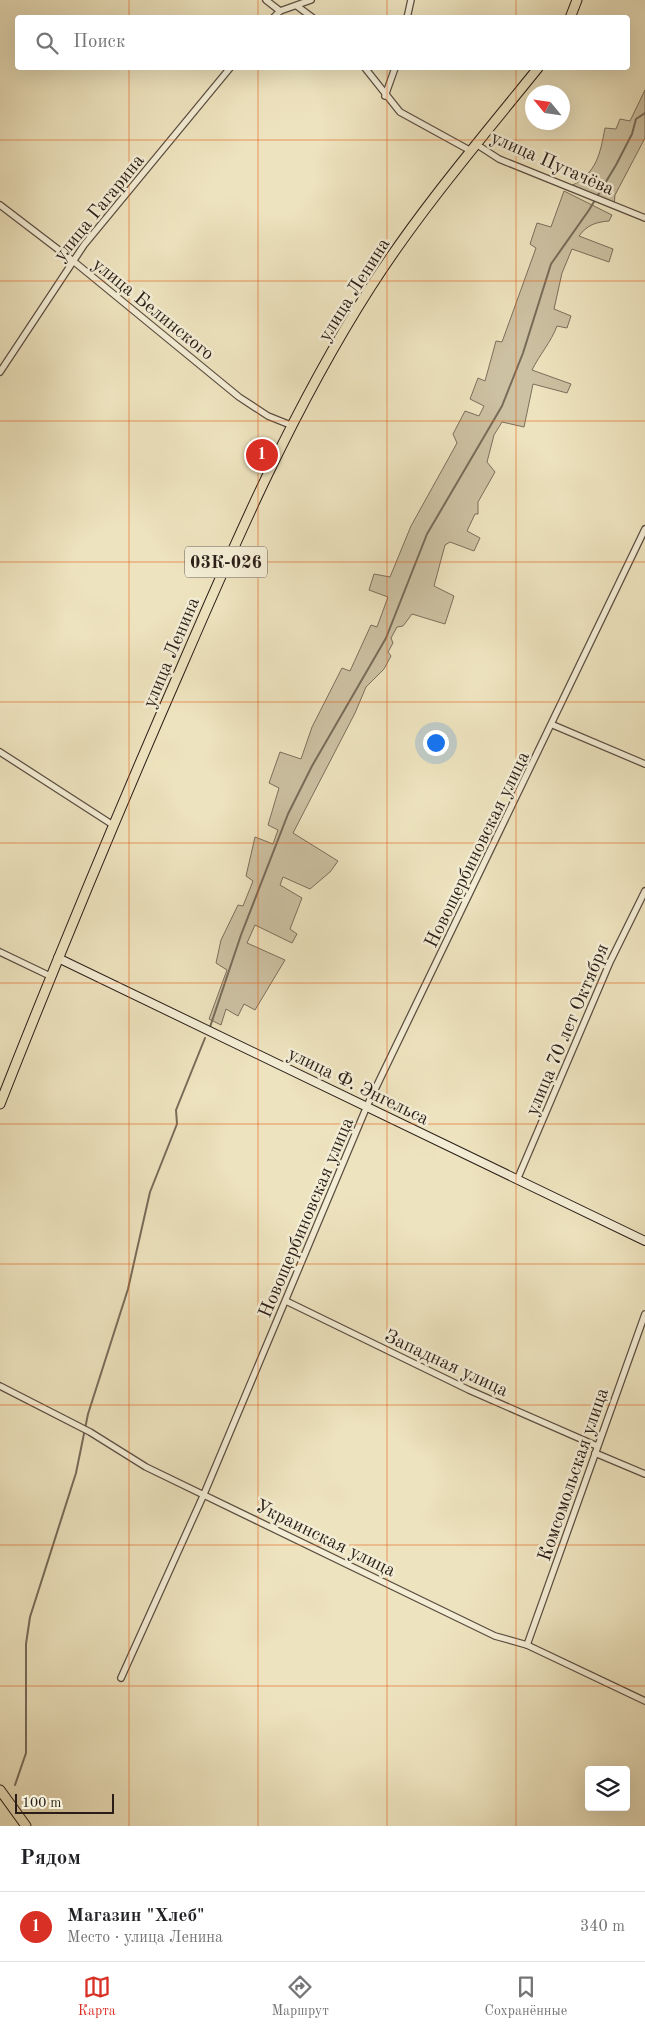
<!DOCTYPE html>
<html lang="ru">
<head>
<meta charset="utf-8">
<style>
	:root { --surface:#fff; --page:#f2f2f2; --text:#202124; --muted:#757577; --line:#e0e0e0; --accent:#d93025 }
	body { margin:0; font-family:"Old Standard TT",serif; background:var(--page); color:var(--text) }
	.controls { position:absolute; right:15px; bottom:15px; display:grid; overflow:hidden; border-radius:5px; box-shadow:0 5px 20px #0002 }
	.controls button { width:45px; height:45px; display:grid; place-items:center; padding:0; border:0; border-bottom:1px solid var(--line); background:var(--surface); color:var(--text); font:25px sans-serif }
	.compass { position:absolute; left:525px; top:85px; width:45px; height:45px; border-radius:50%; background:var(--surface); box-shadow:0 5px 20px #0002; rotate:299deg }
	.scale { position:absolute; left:15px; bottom:12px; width:99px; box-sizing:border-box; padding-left:5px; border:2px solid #2a1d18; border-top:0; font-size:14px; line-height:18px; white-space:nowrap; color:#2a1d18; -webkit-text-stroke:4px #f3edd5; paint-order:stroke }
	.you { position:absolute; left:435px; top:742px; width:18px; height:18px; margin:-12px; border:4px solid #fff; border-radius:50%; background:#1a73e8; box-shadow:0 0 0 8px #1a73e833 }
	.badge { display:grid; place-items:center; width:32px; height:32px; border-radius:50%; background:var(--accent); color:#fff; font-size:16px; font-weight:700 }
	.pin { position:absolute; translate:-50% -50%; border:2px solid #fff; box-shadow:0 1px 5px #0006 }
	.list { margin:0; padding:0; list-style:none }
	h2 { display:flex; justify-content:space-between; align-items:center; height:65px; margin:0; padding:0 20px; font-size:21px }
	h2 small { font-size:16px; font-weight:400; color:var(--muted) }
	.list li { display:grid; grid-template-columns:32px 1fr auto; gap:15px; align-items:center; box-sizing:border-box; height:70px; padding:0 20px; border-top:1px solid var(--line) }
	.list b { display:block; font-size:19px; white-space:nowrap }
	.list p { margin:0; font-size:16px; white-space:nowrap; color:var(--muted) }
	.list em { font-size:16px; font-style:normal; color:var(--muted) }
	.icon { flex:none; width:28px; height:28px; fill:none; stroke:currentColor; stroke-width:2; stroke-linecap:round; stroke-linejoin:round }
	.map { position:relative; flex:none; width:645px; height:1826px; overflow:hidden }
	.search { position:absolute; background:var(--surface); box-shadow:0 5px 20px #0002; left:15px; right:15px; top:15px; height:55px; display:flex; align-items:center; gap:12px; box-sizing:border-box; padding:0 18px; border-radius:5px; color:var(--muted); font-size:19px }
	.sheet { height:135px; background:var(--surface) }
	nav { display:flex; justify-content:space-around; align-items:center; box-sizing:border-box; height:70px; border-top:1px solid var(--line); background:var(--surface); font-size:14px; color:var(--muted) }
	nav a { display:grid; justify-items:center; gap:2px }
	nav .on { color:var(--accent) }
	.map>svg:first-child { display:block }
</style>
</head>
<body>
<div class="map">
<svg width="645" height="1826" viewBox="0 0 645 1826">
	<rect width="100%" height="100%" fill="#ede3be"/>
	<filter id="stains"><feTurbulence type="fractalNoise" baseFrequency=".004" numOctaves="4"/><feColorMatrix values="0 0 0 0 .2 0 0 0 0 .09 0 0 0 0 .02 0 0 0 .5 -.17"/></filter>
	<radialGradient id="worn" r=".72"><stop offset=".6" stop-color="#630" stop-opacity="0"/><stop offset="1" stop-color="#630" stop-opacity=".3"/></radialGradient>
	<g fill="#ccc1a2" stroke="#7b6f5d">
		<path d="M645,90V138L615,195L614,206L571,186C597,173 600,154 605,128L616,129L620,119L630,121Z"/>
		<path d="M564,191L612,215L609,221C596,222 587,225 579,236L613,249L609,262L572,249L562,273L554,309L571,316L567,328L557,326C551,342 540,354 532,370L571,384L567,393L533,384L524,427L502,422L494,435L487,462L495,472L478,502V514H475L467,531L480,538L474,551L450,542L445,545L434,586L454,596L445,624L412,614L403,626L397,627L391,638L393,643L388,652L391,656L384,669L366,687L355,713L293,833L338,861L330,872L310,889L283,877L280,885L302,898L290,929L297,934L292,943L255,925L247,943L285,960L255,1010L244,1004L238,1016L226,1009L221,1025L209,1019L227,970L216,963L221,940L238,905L243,906L253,881L246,876L255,837L273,844L278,830L268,825L279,788L269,783L280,752L301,759L312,727L342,668L350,671L371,625L377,627L388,597L369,590L374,574L390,577L411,526L457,443L453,434L465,411L479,416L484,406L470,399L478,378L485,381L496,341L502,342L536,248L530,244L537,223L551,227Z"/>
	</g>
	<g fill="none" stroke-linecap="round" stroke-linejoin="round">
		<g stroke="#776c5a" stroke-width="2">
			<path d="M210,1027L241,935L288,814L312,766L386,638L427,534L502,406L523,353L551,264L589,210L616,165L632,134L636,119L645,113"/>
			<path d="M15,1785L26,1753V1644L30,1617L76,1473L88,1414L128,1289L150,1192L177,1124L176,1110L205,1038"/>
		</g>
		<defs>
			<g id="street">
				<path d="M266,0L280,11"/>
				<path d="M297,6L313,18"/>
				<path d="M273,18L280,11L311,0"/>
				<path d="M407,18L411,0"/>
				<path d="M365,68L400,112L471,151"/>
				<path d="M385,96L395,68"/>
				<path d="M476,144L499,159L645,218"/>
				<path d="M0,205L72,260L239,397L268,416L293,426"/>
				<path d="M0,372L84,245L230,68"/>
				<path d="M553,725L645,764"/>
				<path d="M0,752L113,825"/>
				<path d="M0,952L50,976"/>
				<path d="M517,1180L610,962L645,891"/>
				<path d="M286,1301L469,1390L597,1446"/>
				<path d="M0,1386L90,1432L146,1467L495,1636L527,1645L645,1701"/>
				<path d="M595,1453L645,1474"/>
				<path d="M527,1645L645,1314"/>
				<path d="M121,1678L204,1494L367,1106L645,529"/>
			</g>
			<path id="secondary" d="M58,958L645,1241"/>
			<g id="primary">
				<path d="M570,18L577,0"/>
				<path d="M0,1104C58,957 118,812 181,668C237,538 294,407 370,288C420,210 480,140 538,68"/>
				<path d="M0,1790L26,1826"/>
			</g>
		</defs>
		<use href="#street" stroke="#5b4e42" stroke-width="8"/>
		<use href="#secondary" stroke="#2a1d18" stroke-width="10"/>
		<use href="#primary" stroke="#2a1d18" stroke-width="11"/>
		<use href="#street" stroke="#f3edd5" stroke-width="5.5"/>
		<use href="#secondary" stroke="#f3edd5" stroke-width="8"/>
		<use href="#primary" stroke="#ede3be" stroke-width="9"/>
	</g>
	<path fill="none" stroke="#de560d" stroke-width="1" stroke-opacity="0.55" d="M129,0V18M258,0V18M387,0V18M516,0V18M129,68V1826M258,68V1826M387,68V1826M516,68V1826M0,140H645M0,281H645M0,421H645M0,562H645M0,702H645M0,843H645M0,983H645M0,1124H645M0,1264H645M0,1405H645M0,1545H645M0,1686H645"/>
	<g text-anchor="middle" stroke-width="5" stroke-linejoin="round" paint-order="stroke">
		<rect fill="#f3edd5" stroke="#665b51" stroke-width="1" x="185" y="546.5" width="82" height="31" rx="4"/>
		<g font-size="18" font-weight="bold" fill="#2a1d18">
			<text x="226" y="568">03К-026</text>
		</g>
		<g font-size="19" fill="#2a1d18" stroke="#f3edd5">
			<text transform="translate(553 162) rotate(24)" y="7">улица Пугачёва</text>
			<text transform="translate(98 207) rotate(-51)" y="7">улица Гагарина</text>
			<text transform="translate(353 289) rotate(-58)" y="7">улица Ленина</text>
			<text transform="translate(154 308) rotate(39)" y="7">улица Белинского</text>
			<text transform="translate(170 652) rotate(-67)" y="7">улица Ленина</text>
			<text transform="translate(476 849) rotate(-64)" y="7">Новощербиновская улица</text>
			<text transform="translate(566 1029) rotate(-67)" y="7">улица 70 лет Октября</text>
			<text transform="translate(359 1085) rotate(26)" y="7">улица Ф. Энгельса</text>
			<text transform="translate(305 1217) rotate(-67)" y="7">Новощербиновская улица</text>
			<text transform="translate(447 1362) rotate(25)" y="7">Западная улица</text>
			<text transform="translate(572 1474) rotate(-71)" y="7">Комсомольская улица</text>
			<text transform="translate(326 1537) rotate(26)" y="7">Украинская улица</text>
		</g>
	</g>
	<rect width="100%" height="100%" filter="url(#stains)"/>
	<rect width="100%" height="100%" fill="url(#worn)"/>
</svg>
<div class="controls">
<button><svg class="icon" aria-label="layers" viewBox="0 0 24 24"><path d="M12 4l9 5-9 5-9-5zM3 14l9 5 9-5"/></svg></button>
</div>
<svg class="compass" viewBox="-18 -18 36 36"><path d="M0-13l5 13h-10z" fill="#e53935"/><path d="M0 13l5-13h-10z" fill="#757577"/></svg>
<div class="scale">100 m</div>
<div class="you"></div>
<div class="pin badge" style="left:262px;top:455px">1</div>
<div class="search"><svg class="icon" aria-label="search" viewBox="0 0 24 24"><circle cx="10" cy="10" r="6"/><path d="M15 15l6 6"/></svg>Поиск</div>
</div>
<section class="sheet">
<h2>Рядом<small></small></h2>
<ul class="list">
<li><span class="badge">1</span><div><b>Магазин &quot;Хлеб&quot;</b><p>Место · улица Ленина</p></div><em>340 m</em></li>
</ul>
</section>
<nav>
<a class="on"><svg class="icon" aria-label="map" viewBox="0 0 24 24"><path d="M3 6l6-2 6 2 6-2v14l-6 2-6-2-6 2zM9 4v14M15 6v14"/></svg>Карта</a>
<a><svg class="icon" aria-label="directions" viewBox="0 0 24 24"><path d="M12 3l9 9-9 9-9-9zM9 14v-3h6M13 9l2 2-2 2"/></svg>Маршрут</a>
<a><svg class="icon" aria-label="saved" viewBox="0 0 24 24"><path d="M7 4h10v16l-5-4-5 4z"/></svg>Сохранённые</a>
</nav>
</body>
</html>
